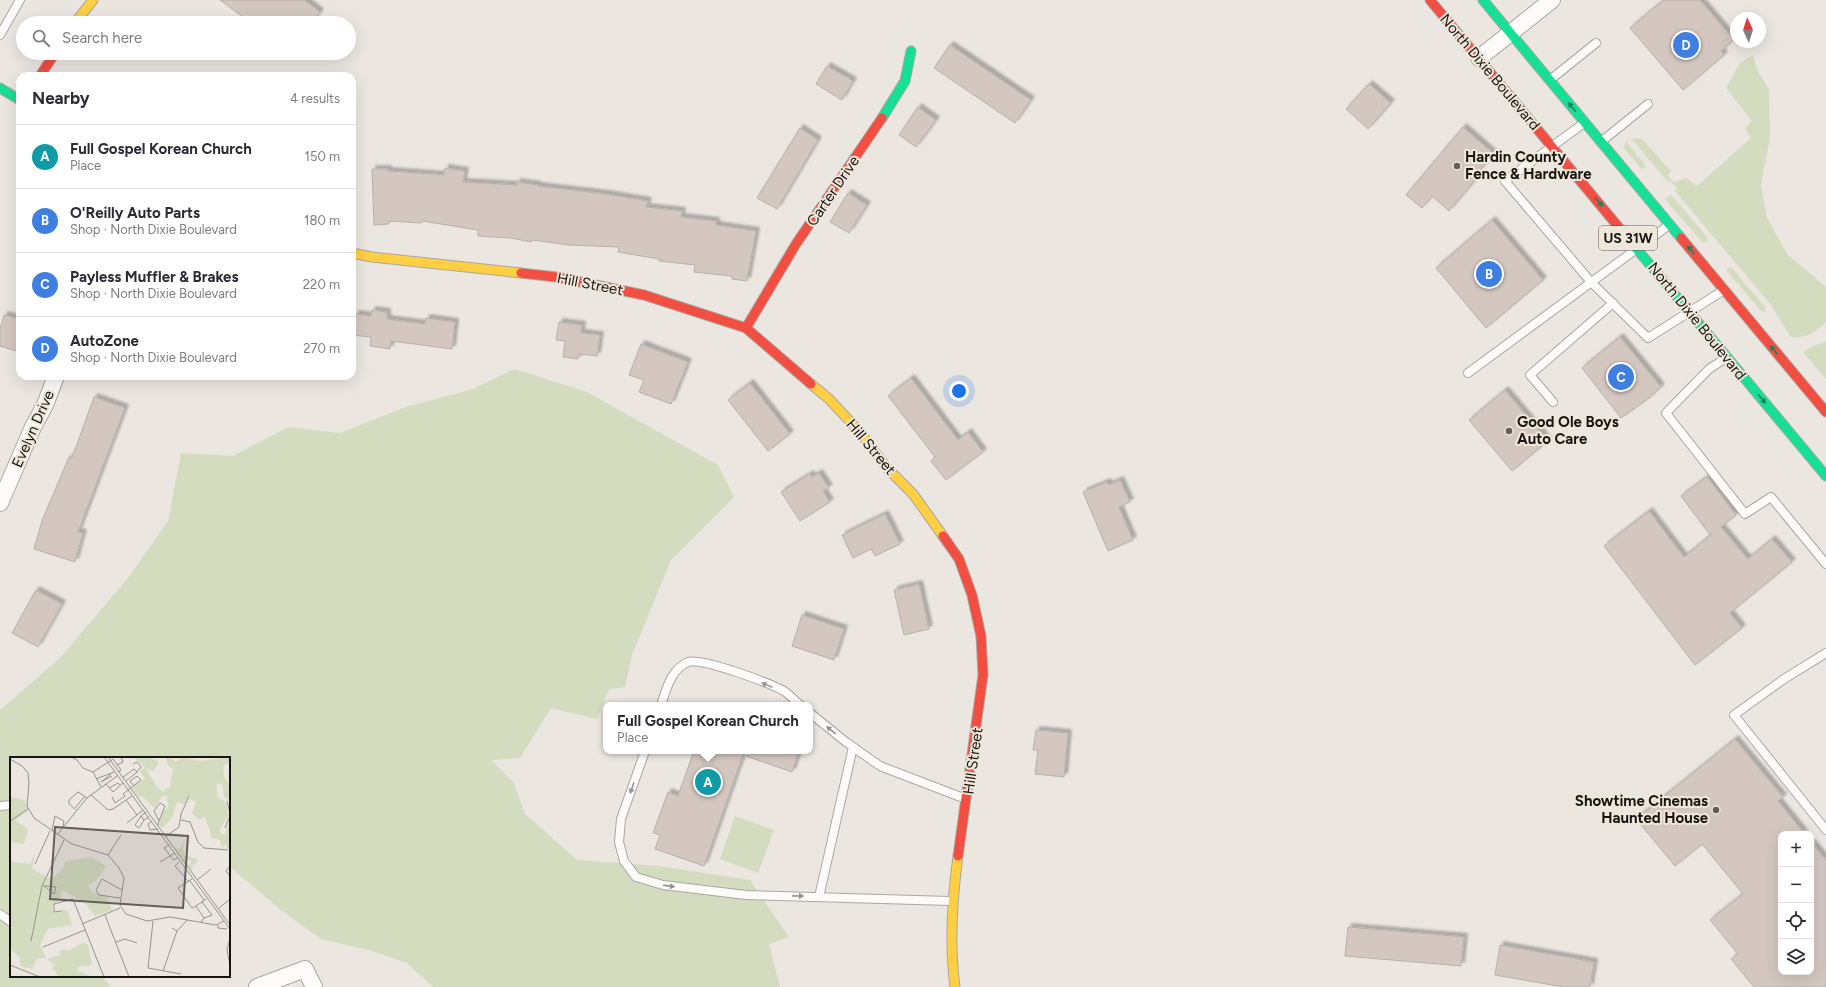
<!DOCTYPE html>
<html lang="en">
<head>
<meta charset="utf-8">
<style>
	:root { --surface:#fff; --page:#f2f2f3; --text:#2b2b33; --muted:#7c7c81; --line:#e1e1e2; --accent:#1a73e8 }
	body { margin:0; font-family:Figtree,sans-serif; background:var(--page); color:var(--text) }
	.controls { position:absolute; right:12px; bottom:12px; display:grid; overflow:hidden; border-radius:8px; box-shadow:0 4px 16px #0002 }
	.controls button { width:36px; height:36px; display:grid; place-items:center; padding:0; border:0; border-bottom:1px solid var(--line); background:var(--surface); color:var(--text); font:20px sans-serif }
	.compass { position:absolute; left:1730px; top:12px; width:36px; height:36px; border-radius:50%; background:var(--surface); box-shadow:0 4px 16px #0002; rotate:356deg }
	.you { position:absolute; left:959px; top:391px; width:14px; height:14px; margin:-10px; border:3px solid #fff; border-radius:50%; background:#1a73e8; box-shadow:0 0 0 6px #1a73e833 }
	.badge { display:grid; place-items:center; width:26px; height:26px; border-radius:50%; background:var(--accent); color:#fff; font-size:13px; font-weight:700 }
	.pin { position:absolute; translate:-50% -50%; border:2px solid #fff; box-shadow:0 1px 4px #0006 }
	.popup { position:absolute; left:603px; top:702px; width:210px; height:52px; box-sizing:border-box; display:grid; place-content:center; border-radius:8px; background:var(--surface); filter:drop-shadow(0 1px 3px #0005); font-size:13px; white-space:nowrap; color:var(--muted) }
	.popup b { font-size:15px; color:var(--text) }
	.popup::after { content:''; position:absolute; left:50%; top:100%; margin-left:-8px; border:8px solid transparent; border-top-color:var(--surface) }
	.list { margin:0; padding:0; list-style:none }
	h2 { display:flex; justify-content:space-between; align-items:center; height:52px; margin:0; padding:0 16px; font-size:17px }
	h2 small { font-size:13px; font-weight:400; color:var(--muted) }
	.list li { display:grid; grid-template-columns:26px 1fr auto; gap:12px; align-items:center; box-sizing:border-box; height:64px; padding:0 16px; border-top:1px solid var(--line) }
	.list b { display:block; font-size:15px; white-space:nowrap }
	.list p { margin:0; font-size:13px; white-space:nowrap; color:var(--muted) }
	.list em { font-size:13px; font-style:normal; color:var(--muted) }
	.icon { flex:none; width:22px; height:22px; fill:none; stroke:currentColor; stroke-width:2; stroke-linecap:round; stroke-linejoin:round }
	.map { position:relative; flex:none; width:1826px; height:987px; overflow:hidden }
	.search { position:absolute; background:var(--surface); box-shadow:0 4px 16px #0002; left:16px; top:16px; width:340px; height:44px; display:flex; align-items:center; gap:10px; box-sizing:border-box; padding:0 14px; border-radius:22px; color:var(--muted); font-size:15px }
	.panel { position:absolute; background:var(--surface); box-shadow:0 4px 16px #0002; left:16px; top:72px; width:340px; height:308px; border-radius:12px }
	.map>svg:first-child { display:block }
</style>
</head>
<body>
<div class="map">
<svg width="1826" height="987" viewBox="0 0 1826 987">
	<defs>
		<filter id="shadow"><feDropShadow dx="3.5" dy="-3.5" stdDeviation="1" flood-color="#0004"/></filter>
	</defs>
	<rect width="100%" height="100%" fill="#ebe6e0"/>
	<g fill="#d4dcc0">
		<path d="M1753,55L1758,72L1769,89L1770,137L1761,184L1767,218L1788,255L1826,287V322C1817,331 1806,338 1793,338L1790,336L1771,305L1675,191L1677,188L1670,181H1667L1631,138L1642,139L1671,171L1668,176L1674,182L1686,178L1697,186L1751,138L1745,128L1752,121L1726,88L1740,63Z"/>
		<path d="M1626,141L1646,166L1642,170L1624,148Z"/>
		<path d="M1671,195L1707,237V241L1703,243L1665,199Z"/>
		<path d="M1731,267L1766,308L1765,312L1761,311L1726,270Z"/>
		<path d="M1826,342V379L1803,352L1815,345Z"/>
		<path d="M514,369L587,392L718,465L734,497L671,560L632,655L625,687L609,689L597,719L551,708L520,758L491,760L514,783L525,814L577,860L659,866L750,880L789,937L769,944L780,987H433L407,963L369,950L321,939L282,911L229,866V758H11V976H102L111,987H0V710L60,658L128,578L168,521L181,453L233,456L288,427L340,433L406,407L473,389Z"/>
		<path d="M735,816L774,830L758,873L720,859Z"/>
	</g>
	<g fill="#d4c7c0" stroke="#b5b0ac" filter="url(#shadow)">
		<path d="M220,0H304L320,12L312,23H251Z"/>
		<path d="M1664,0H1700L1734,40L1721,51L1724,55L1683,90L1630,28Z"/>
		<path d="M950,45L1031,100L1015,123L934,68Z"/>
		<path d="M827,66L853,81L842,100L816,84Z"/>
		<path d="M1369,84L1391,103L1368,129L1346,109Z"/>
		<path d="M918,107L936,120L916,147L899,135Z"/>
		<path d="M1463,127L1494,154L1473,178L1476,179L1449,211L1432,196L1422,208L1406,195Z"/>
		<path d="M800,128L818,140L777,209L757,198Z"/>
		<path d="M445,168L465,171L463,182L517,185V182L538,185V186L606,194L648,201L646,207L682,211L681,217L716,221V225L756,231L747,281L732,279V276L694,272L695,265L659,261V259L618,252L619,247L569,245L532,240L531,242L511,238L478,236V230L422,221V223L389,221V224L374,225L372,169H388V171L444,175Z"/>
		<path d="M848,193L867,205L849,233L830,222Z"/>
		<path d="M1492,220L1543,280L1486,328L1436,268Z"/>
		<path d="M372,310L387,312V319L425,324L426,318L455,322L452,349L391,341L390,349L370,346L371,337L352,335L355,314L371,316Z"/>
		<path d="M4,315L20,319V352L0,346V329Z"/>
		<path d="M559,322L582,325L581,333L600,335L597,356L579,354L578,359L563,357L565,341L556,340Z"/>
		<path d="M1620,337L1661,387L1648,399L1621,418L1582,368Z"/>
		<path d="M641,344L688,362L671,404L639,392L644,380L629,375Z"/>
		<path d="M911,378L958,440L968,432L983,452L946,480L931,461L935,457L888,396Z"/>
		<path d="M750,383L790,434L768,451L728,400Z"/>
		<path d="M1505,390L1548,441L1512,471L1469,420Z"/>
		<path d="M94,397L125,408L78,532L83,533L75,562L34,549L42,521L69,457L72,458Z"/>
		<path d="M819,473L829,488L823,491L830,502L800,521L781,492L810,474L812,477Z"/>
		<path d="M1707,477L1736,515L1721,527L1748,559L1772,539L1792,562L1730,613L1742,628L1695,665L1604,546L1649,511L1684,557L1712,534L1710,535L1681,496Z"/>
		<path d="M1120,480L1130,502L1119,507L1133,540L1108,551L1083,492L1107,482L1109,485Z"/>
		<path d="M885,514L900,544L875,556L871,549L853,558L842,535Z"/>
		<path d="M919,584L929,629L904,635L894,590Z"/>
		<path d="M36,590L62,604L38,647L12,633Z"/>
		<path d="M802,615L844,629L834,660L792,646Z"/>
		<path d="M1036,730L1068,733L1064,777L1035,774L1038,750H1033Z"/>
		<path d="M1735,739L1783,797L1778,801L1805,834H1781V972H1811V842L1826,860V987H1754L1731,959L1738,954L1710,920L1743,894L1702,844L1675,866L1636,819Z"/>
		<path d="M694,751H799L792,772L743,755L704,866L655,849L660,835L653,833L668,792L678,796Z"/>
		<path d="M1348,927L1464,937L1461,966L1345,956Z"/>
		<path d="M1500,945L1594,962L1590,987H1564L1495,975Z"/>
	</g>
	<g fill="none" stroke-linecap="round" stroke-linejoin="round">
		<defs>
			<g id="lane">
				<path d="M0,35L20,0"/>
				<path d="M1550,80L1596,43"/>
				<path d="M1584,123L1505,181L1591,282L1648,338L1724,290"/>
				<path d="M1602,141L1648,104"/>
				<path d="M1726,358L1709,369L1666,413L1745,514L1771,497L1826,564"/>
				<path d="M1468,373L1669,225"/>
				<path d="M1553,402L1530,375L1613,303"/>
				<path d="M1826,653L1784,679L1734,715L1826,830"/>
				<path d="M661,705C666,690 671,669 688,662C701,657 769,683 784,691C790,695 795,701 800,705"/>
				<path d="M810,713L846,742L880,766L966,799"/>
				<path d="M645,751L621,819L619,842L624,861L636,877L663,885L746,895L950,901"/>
				<path d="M0,806L11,805"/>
				<path d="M819,897L853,747"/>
				<path d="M0,914L11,922"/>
			</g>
			<g id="street">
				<path d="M1479,58L1552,0"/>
				<path d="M0,503L33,427L45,405L56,376"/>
				<path d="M257,987L305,969L314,987"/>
			</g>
			<g id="fast">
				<path d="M1483,0L1681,238"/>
				<path d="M0,88L20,100"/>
				<path d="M882,118L905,81L911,51"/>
				<path d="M1621,230L1826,476"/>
			</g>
			<g id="slow">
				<path d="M75,23L93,0"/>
				<path d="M352,253L372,257L521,273"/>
				<path d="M811,384L829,399L858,430L887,468L913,494L943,536"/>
				<path d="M955,987C949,943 952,900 958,856"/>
			</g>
			<g id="jam">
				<path d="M1430,0L1621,230"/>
				<path d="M40,76L55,53"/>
				<path d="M1681,238L1826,412"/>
				<path d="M521,273L556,277L644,295L746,328L811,384"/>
				<path d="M746,328L796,244L882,118"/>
				<path d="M943,536L959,559L972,595L981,636L983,675L958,856"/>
			</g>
		</defs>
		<use href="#lane" stroke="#aaa6a1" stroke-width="10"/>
		<use href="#street" stroke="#aaa6a1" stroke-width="18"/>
		<use href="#fast" stroke="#aaa6a1" stroke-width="11"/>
		<use href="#slow" stroke="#aaa6a1" stroke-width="11"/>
		<use href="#jam" stroke="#aaa6a1" stroke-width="11"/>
		<use href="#lane" stroke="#fcfbfa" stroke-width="8"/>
		<use href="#street" stroke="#fcfbfa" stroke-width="16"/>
		<use href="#fast" stroke="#16e098" stroke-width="9"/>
		<use href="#slow" stroke="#ffcf43" stroke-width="9"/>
		<use href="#jam" stroke="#f24e42" stroke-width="9"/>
	</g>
	<defs><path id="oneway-solid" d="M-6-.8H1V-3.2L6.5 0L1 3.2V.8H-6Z"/></defs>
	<g fill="#17855b">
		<use href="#oneway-solid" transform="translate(1572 107) rotate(-130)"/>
		<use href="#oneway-solid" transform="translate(1599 202) rotate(50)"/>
		<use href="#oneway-solid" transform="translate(1691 250) rotate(-130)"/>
		<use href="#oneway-solid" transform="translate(1774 350) rotate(-130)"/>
		<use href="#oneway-solid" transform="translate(1762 399) rotate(50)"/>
	</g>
	<g fill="#959491">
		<use href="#oneway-solid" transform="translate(767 685) rotate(-158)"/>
		<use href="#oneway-solid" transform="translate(831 730) rotate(-141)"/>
		<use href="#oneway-solid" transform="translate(632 788) rotate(109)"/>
		<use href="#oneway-solid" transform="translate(669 886) rotate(8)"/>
		<use href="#oneway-solid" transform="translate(798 896) rotate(1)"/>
	</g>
	<g fill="#625e59" stroke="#f0e7db" stroke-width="1.5">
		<circle cx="1457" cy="166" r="4"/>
		<circle cx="1509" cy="431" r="4"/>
		<circle cx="1716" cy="810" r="4"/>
	</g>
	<g text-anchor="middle" stroke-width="4" stroke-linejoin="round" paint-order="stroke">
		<rect fill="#f0e7db" stroke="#59544e" stroke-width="1" x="1599" y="226" width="58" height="24" rx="3"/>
		<g font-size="14" font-weight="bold" fill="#181511">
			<text x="1628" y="243">US 31W</text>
		</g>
		<g font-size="15" fill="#181511" stroke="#f0e7db">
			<text transform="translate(1490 72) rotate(50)" y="5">North Dixie Boulevard</text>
			<text transform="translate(833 191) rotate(-56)" y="5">Carter Drive</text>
			<text transform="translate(590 284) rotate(11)" y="5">Hill Street</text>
			<text transform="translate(1697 321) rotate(51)" y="5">North Dixie Boulevard</text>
			<text transform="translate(33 429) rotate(-66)" y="5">Evelyn Drive</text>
			<text transform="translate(871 447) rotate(50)" y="5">Hill Street</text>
			<text transform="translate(973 761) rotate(-82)" y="5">Hill Street</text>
		</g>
		<g font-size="15" font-weight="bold" fill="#181511" stroke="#f0e7db" text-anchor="start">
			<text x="1465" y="162">Hardin County<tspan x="1465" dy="17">Fence &amp; Hardware</tspan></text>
			<text x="1517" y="427">Good Ole Boys<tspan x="1517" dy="17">Auto Care</tspan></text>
			<text x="1708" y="806" text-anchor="end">Showtime Cinemas<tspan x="1708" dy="17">Haunted House</tspan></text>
		</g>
	</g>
	<g transform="translate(10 757)">
		<rect width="220" height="220" fill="#ebe6e0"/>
		<path d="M123,0H138L149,5L143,14L136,11L146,29L154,36L155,32L160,30L163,12L158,9L156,1L161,0L166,5L171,0L190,4L219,0L220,8L218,6L213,9L215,22L220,28V44L214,40L212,27L209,26L206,29L208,41L215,44L219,58L209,73L212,78L215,77L220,64V92L217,91L216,86L214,89L216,91L214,89L212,92L210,83L200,80L201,77L195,60L189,63L182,56L186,45L180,42V38L174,47L167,45L162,61L152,71L149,68L152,56L158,50L157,39H152L145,51L131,39L129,40L122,31L135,21L130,15L135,10ZM0,40L15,43L17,54L5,63L18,72L14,87L0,85ZM173,83L174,98L187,102L188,105L183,108L182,114L175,105L181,107V103L174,104L163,89L168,92L172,89ZM25,97L22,112L41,122L52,113L56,104L81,100L95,108L96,110L87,123L78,128L83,136L96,138L102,153L85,159L75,146L52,133L49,144L42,149L43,156L52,155V152L58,154L62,168L38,172L30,188L36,201H27L22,212L10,209V201L0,191V99L2,105L20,107ZM74,185L78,188L82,208L68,210L67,213L80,219L90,220H49L42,211L45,208L37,202L50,198L49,195L53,192L58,194Z" fill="#d4dcc0"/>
		<path fill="none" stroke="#97928d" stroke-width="1" d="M61,0L67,3L73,11L83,15L91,30M94,0L220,172M98,0L220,168M0,2L12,9L18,16L19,26L17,49L24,61L62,87L98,98L109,111L114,121L110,148L116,157L137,164L160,160L206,168L214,164M123,7L127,5L131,10L127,15M107,8L113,5L111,0M83,15L103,2L111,13L108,15M101,17L91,25L102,19M112,21L124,12L127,15L116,24M86,22L104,15M96,27L103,35L113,26M99,31L108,26L110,28M81,38L98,53L103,52L122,39M102,40L105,46L115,39L113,37L118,33L131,23L127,19L120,24L124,29M116,43L127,58M217,44L220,57M65,51L75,39M66,53L59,47V43L68,35L77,41M136,55L131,59L134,63L139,60M131,59L125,68L129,71L134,63M171,63L180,65L188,85L194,91L218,93M0,64L18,52M142,64L138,67L140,73L148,72M117,66L133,53M148,68L149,64L144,54L150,46L155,49L149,64M215,71L220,59M42,74L45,59L54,64L53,70M47,78L77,41L107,19M155,80L169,70L171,57L179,39M159,88L154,91L164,103L167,101M98,98L111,78M150,105L165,96M169,105L165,109L179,125M25,107L40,74M220,109L216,114L220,119M182,122L168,131L182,151L186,149M187,123L201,112M180,124L194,143M33,128L44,137L46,130L35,129M110,141L89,138L86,133L92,122L112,133M192,145L202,158L194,161M209,151L219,143M52,154L44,155V147L63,142L94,220M95,158L119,220M143,164L138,211L171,217M191,165L194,161L186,149L196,142M72,167L110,151M208,168V171L217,172M162,171L167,174L178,162M220,181L217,193L220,208M21,184L32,129L54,83M106,185L115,182L127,186M33,190L75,173M0,208L30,220M153,214L167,174"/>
		<path fill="#625e59" fill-opacity="0.15" stroke="#625e59" stroke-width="2" d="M45,70L178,79L173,151L40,142Z"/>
		<rect width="220" height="220" fill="none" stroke="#181511" stroke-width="2"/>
	</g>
</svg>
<div class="controls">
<button>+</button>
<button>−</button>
<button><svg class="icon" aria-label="locate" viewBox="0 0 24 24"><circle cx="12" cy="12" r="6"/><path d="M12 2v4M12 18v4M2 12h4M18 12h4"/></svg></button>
<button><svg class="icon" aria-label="layers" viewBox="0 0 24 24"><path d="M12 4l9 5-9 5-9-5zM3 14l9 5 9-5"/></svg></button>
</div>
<svg class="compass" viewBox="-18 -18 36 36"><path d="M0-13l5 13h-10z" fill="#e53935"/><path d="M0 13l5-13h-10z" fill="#7c7c81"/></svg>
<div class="you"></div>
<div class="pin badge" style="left:708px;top:782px;background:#0f9aa8">A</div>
<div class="popup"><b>Full Gospel Korean Church</b>Place</div>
<div class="pin badge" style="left:1489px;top:274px;background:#3f7fe0">B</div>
<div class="pin badge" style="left:1621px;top:377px;background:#3f7fe0">C</div>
<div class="pin badge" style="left:1686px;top:45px;background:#3f7fe0">D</div>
<div class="search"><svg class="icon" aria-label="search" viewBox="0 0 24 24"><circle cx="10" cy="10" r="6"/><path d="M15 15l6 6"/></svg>Search here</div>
<section class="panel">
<h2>Nearby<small>4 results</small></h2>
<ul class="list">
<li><span class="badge" style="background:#0f9aa8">A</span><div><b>Full Gospel Korean Church</b><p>Place</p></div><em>150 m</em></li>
<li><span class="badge" style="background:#3f7fe0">B</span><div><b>O'Reilly Auto Parts</b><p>Shop · North Dixie Boulevard</p></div><em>180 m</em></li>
<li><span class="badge" style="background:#3f7fe0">C</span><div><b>Payless Muffler &amp; Brakes</b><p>Shop · North Dixie Boulevard</p></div><em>220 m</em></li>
<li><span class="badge" style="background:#3f7fe0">D</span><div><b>AutoZone</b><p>Shop · North Dixie Boulevard</p></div><em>270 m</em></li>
</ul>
</section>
</div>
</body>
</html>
